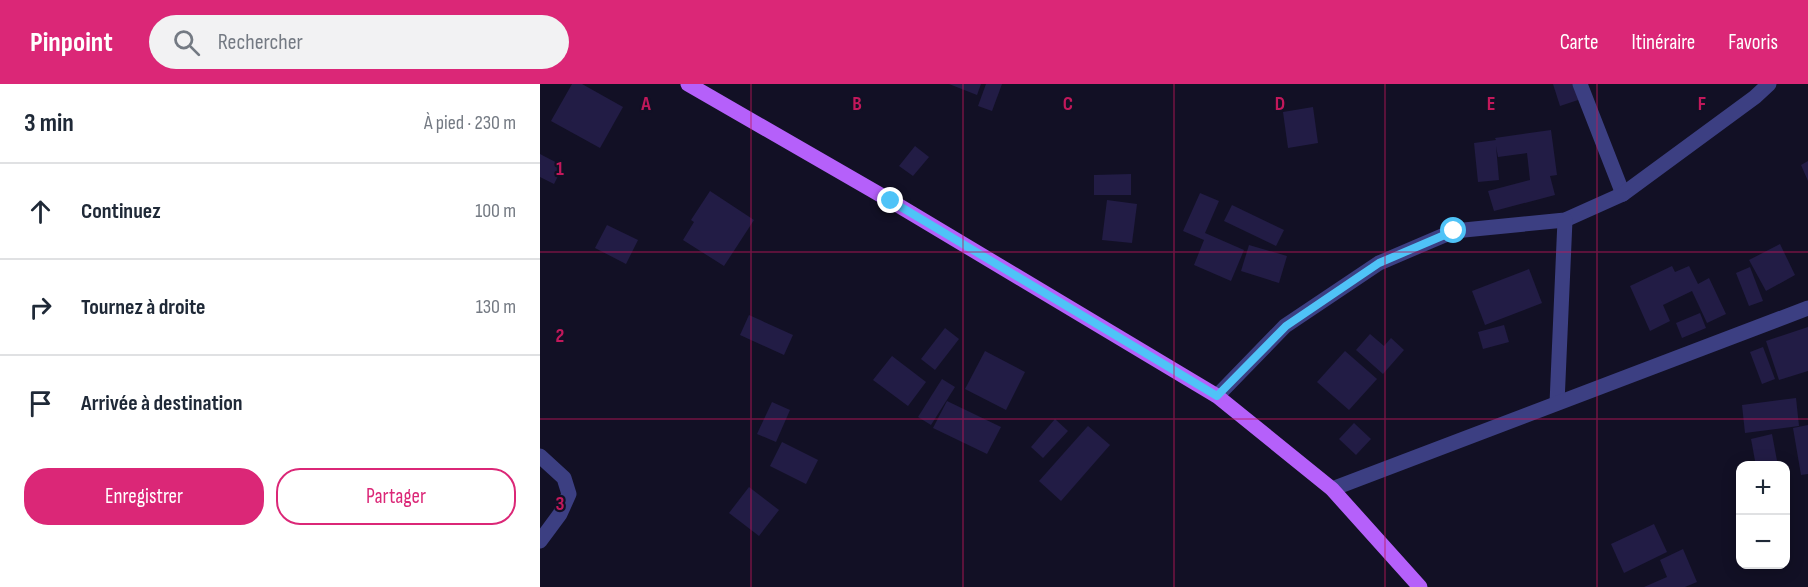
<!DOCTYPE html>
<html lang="fr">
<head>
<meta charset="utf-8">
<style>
	:root { --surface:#fff; --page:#f2f2f3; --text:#1f2937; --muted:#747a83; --line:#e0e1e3; --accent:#db2777 }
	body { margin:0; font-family:"Sofia Sans Condensed",sans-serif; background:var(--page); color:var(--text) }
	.controls { position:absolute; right:18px; bottom:18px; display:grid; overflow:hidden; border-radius:12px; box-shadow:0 3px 15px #0003 }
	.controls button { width:54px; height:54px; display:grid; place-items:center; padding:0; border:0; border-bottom:2px solid var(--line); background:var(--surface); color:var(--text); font:30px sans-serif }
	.stop { position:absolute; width:18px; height:18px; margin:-14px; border:4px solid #4fc3f7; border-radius:50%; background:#fff }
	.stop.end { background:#4fc3f7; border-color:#fff; box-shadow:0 2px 6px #0008 }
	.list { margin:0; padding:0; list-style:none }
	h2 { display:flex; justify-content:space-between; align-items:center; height:78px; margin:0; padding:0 24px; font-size:26px }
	h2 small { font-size:20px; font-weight:400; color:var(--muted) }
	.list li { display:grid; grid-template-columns:39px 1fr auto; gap:18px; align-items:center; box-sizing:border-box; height:96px; padding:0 24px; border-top:2px solid var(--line) }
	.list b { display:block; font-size:22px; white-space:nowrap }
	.list em { font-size:20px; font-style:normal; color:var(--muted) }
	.actions { display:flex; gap:12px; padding:18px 24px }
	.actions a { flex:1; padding:14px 0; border:2px solid var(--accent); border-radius:24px; text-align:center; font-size:21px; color:var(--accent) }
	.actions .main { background:var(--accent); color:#fff }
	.icon { flex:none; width:33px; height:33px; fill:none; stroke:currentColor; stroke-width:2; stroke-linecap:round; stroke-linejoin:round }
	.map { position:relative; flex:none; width:1268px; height:503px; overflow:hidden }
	header { display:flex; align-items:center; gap:36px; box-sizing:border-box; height:84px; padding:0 30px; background:var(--accent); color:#fff }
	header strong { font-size:28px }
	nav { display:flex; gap:33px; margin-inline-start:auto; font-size:21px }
	.search { width:420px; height:54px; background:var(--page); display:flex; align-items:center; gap:15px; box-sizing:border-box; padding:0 21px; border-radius:33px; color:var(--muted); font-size:22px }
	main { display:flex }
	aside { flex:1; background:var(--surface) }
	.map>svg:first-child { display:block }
</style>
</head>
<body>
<header>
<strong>Pinpoint</strong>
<div class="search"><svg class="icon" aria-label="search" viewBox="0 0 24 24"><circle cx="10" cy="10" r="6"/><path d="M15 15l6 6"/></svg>Rechercher</div>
<nav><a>Carte</a><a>Itinéraire</a><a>Favoris</a></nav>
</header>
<main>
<aside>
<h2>3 min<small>À pied · 230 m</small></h2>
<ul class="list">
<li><svg class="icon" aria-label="ahead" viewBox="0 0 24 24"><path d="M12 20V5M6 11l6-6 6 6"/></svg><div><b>Continuez</b></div><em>100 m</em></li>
<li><svg class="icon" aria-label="right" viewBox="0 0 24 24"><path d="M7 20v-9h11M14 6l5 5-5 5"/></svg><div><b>Tournez à droite</b></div><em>130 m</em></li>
<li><svg class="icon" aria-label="arrive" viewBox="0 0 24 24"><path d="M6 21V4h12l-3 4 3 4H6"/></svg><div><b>Arrivée à destination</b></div></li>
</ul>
<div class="actions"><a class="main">Enregistrer</a><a>Partager</a></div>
</aside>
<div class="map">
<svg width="1268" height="503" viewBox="0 0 1268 503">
	<rect width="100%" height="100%" fill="#121025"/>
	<g fill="#221c45">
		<path d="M32,0H42L83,23L60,64L11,37Z"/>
		<path d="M409,0H441L437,11Z"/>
		<path d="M446,0H462L452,27L438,22Z"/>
		<path d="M1013,0H1036L1041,15L1020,22Z"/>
		<path d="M773,23L778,59L748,64L743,28Z"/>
		<path d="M1011,46L1017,91L1010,92L1015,111L954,127L948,107L990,96L987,69L958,73L956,62L959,96L938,98L934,59L956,56L955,54Z"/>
		<path d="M375,62L389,73L373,92L359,82Z"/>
		<path d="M0,70L23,82L14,100L0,93Z"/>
		<path d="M1268,77V97L1261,81Z"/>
		<path d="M591,90V111H554V91Z"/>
		<path d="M170,107L214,136L184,182L143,156L154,138L151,136Z"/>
		<path d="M660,109L679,117L665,149L704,166L691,197L654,181L664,156L643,147Z"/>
		<path d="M567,116L597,120L592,159L562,156Z"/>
		<path d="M692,121L744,146L736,162L684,137Z"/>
		<path d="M67,141L98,156L86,180L55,164Z"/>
		<path d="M1240,160L1255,191L1226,207L1209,176Z"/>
		<path d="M709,161L747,172L739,199L701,187Z"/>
		<path d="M1132,182L1135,188L1149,182L1158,200L1169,194L1186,230L1167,239L1152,207L1123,221L1130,237L1110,247L1090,202Z"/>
		<path d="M1210,183L1223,217L1209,222L1196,189Z"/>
		<path d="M989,185L1002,219L945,241L932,207Z"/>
		<path d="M1160,229L1166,244L1142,254L1136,239Z"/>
		<path d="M209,231L253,251L244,271L200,251Z"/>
		<path d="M964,241L969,258L943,265L938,248Z"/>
		<path d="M1268,243V287L1239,296L1226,257Z"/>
		<path d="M405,244L419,255L395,286L381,275Z"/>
		<path d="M830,250L844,262L851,254L864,266L843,290L816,266Z"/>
		<path d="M1223,263L1235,295L1222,300L1210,268Z"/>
		<path d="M445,267L485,288L466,326L425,305Z"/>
		<path d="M805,267L837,295L809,326L777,298Z"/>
		<path d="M352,272L386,298L368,322L333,296Z"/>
		<path d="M402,295L415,303L391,341L378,333Z"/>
		<path d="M1256,314L1259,342L1205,349L1202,321Z"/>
		<path d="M407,317L461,343L447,370L393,344Z"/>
		<path d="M232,318L250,326L236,358L217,350Z"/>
		<path d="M515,335L528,347L503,374L491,363Z"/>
		<path d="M814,339L831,355L816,371L799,355Z"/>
		<path d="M1268,341V390L1261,391L1253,344Z"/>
		<path d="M548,342L570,361L521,417L499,397Z"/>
		<path d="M1232,350L1238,382H1216L1211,355Z"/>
		<path d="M242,358L278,376L266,400L230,382Z"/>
		<path d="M209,403L239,426L219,452L189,429Z"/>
		<path d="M1114,440L1127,468L1084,489L1071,460Z"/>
		<path d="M1143,465L1157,498L1145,503H1104L1127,493L1120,476Z"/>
	</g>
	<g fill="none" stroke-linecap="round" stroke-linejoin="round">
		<g stroke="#3c3f82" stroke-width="15">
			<path d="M1040,0L1083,110"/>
			<path d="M677,312L745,242L839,179L914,147L1025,136L1083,110L1215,13L1229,0"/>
			<path d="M1017,319L1025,136"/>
			<path d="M0,372L24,394L29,410L20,430L0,457"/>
			<path d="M792,405L1268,224"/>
		</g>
		<path stroke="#b560fa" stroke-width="15" d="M148,0L351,117L677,312L792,405L880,503"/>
	</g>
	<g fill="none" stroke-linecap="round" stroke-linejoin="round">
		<path stroke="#4fc3f7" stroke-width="8" d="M351,117L677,312L746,242L839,179L914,147"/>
	</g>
	<path fill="none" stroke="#c2185b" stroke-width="1.5" stroke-opacity="0.55" d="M211,0V503M423,0V503M634,0V503M845,0V503M1057,0V503M0,168H1268M0,335H1268"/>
	<g font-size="20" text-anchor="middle" font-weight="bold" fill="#c2185b" stroke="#121025" stroke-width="4.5" stroke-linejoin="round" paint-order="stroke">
		<text x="106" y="26">A</text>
		<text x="317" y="26">B</text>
		<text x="528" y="26">C</text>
		<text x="740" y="26">D</text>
		<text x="951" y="26">E</text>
		<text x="1162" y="26">F</text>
		<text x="20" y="91">1</text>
		<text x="20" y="258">2</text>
		<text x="20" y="426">3</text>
	</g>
</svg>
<div class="controls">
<button>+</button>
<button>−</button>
</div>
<div class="stop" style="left:914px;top:147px"></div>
<div class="stop end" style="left:351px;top:117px"></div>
</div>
</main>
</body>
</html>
